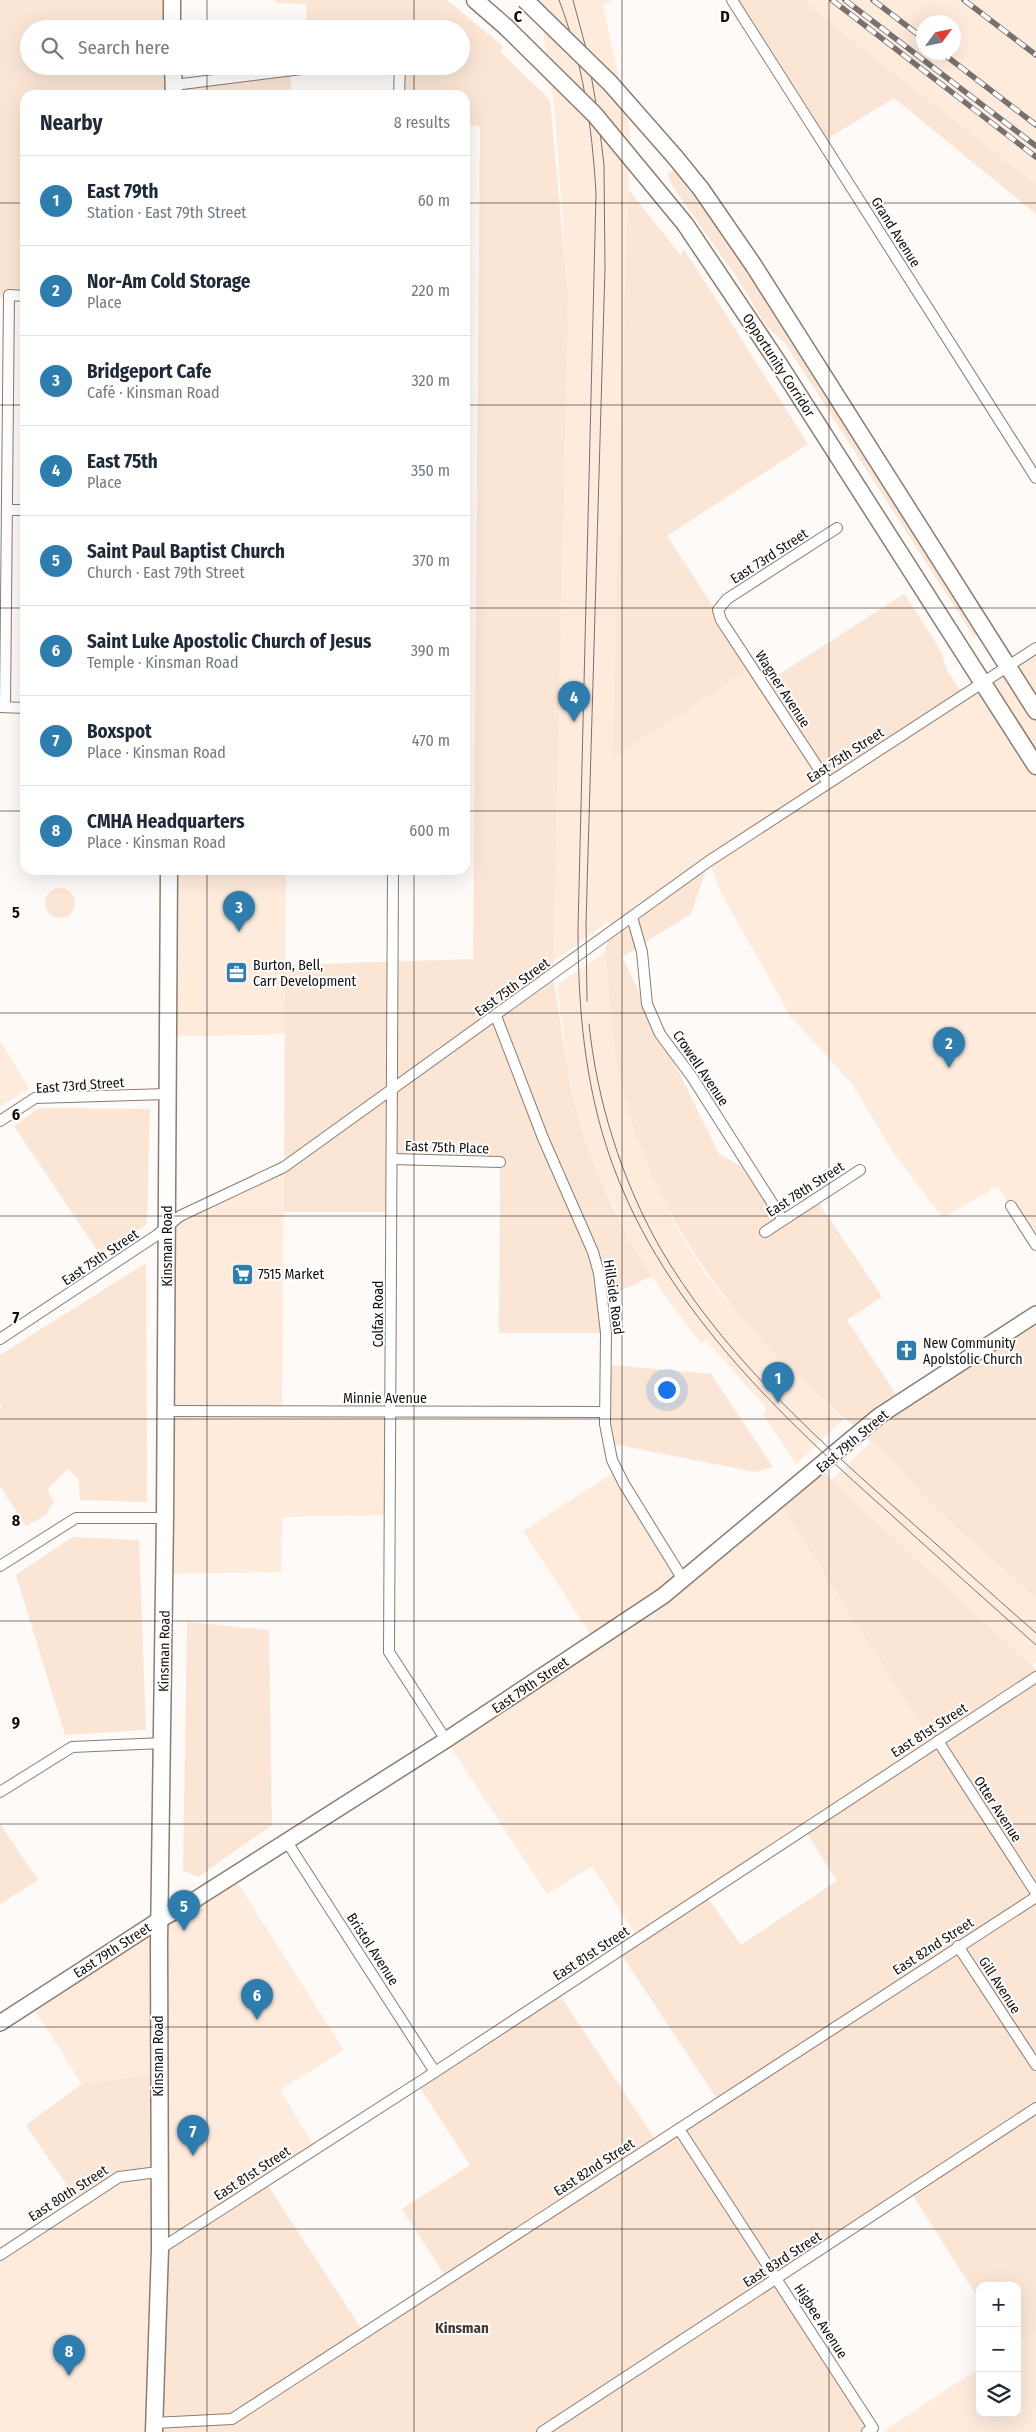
<!DOCTYPE html>
<html lang="en">
<head>
<meta charset="utf-8">
<style>
	:root { --surface:#fff; --page:#f2f2f3; --text:#1f2937; --muted:#747a83; --line:#e0e1e3; --accent:#2e7daf }
	body { margin:0; font-family:"Fira Sans Condensed",sans-serif; background:var(--page); color:var(--text) }
	.controls { position:absolute; right:15px; bottom:15px; display:grid; overflow:hidden; border-radius:10px; box-shadow:0 5px 20px #0002 }
	.controls button { width:45px; height:45px; display:grid; place-items:center; padding:0; border:0; border-bottom:1px solid var(--line); background:var(--surface); color:var(--text); font:25px sans-serif }
	.compass { position:absolute; left:916px; top:15px; width:45px; height:45px; border-radius:50%; background:var(--surface); box-shadow:0 5px 20px #0002; rotate:57deg }
	.you { position:absolute; left:666px; top:1389px; width:18px; height:18px; margin:-12px; border:4px solid #fff; border-radius:50%; background:#1a73e8; box-shadow:0 0 0 8px #1a73e833 }
	.badge { display:grid; place-items:center; width:32px; height:32px; border-radius:50%; background:var(--accent); color:#fff; font-size:16px; font-weight:700 }
	.pin { position:absolute; translate:-50% -41px; filter:drop-shadow(0 1px 2px #0008) }
	.pin::after { content:''; position:absolute; top:26px; width:18px; height:15px; background:inherit; clip-path:polygon(0 0,100% 0,50% 100%) }
	.list { margin:0; padding:0; list-style:none }
	h2 { display:flex; justify-content:space-between; align-items:center; height:65px; margin:0; padding:0 20px; font-size:21px }
	h2 small { font-size:16px; font-weight:400; color:var(--muted) }
	.list li { display:grid; grid-template-columns:32px 1fr auto; gap:15px; align-items:center; box-sizing:border-box; height:90px; padding:0 20px; border-top:1px solid var(--line) }
	.list b { display:block; font-size:19px; white-space:nowrap }
	.list p { margin:0; font-size:16px; white-space:nowrap; color:var(--muted) }
	.list em { font-size:16px; font-style:normal; color:var(--muted) }
	.icon { flex:none; width:28px; height:28px; fill:none; stroke:currentColor; stroke-width:2; stroke-linecap:round; stroke-linejoin:round }
	.map { position:relative; flex:none; width:1036px; height:2432px; overflow:hidden }
	.search { position:absolute; background:var(--surface); box-shadow:0 5px 20px #0002; left:20px; top:20px; width:450px; height:55px; display:flex; align-items:center; gap:12px; box-sizing:border-box; padding:0 18px; border-radius:28px; color:var(--muted); font-size:19px }
	.panel { position:absolute; background:var(--surface); box-shadow:0 5px 20px #0002; left:20px; top:90px; width:450px; height:785px; border-radius:15px }
	.map>svg:first-child { display:block }
</style>
</head>
<body>
<div class="map">
<svg width="1036" height="2432" viewBox="0 0 1036 2432">
	<rect width="100%" height="100%" fill="#fefaf8"/>
	<g fill="#ffebdc" fill-rule="evenodd">
		<path d="M538,0H612L603,6L630,129L612,757L753,667L828,782L1036,648V1245L998,1186L943,1218L894,1154L853,1085L791,1017L720,891L709,861L609,934V921L518,987L568,295L553,95Z"/>
		<path d="M804,0H1036V184L838,29ZM924,22H954V52H924Z"/>
		<path d="M169,870H286L285,1034L168,1037Z"/>
		<path d="M605,952L620,1079L643,1153L676,1226L697,1261L721,1294L795,1375L844,1419L796,1464L763,1414L767,1409L706,1340L701,1343L663,1293L635,1249L598,1173L584,1135L574,1098L567,1063L557,985Z"/>
		<path d="M0,1041L29,1088L0,1107Z"/>
		<path d="M284,1167L282,1411H391L390,1515L282,1517L281,1572L165,1574L168,1226Z"/>
		<path d="M871,1442L942,1514L1036,1598V1662L1032,1665L831,1480Z"/>
		<path d="M616,1471L684,1580L779,1502L934,1744L638,1938L592,1866L547,1894L446,1740L595,1641L523,1531Z"/>
		<path d="M233,1876L344,2050L280,2090L316,2149L160,2249L154,2432H0V2255L119,2177L158,2075L82,2084L30,2003Z"/>
		<path d="M1036,2331V2432H882L980,2368V2413H1017V2344Z"/>
	</g>
	<g fill="#fbe6d6">
		<path d="M0,0H172V29H29V66H173L174,85L291,70V95H25V296L0,297Z"/>
		<path d="M277,0H447L503,46L501,52L550,100L568,295L553,975C562,1028 567,1084 584,1135C600,1185 624,1232 652,1276L603,1299L606,1333H499L500,1162L393,1159L392,1212H284L285,965L473,959L480,126L465,125V95H399L400,66H461V29H307L306,4L277,3Z"/>
		<path d="M732,0H804L838,29L1036,184V214L894,98L822,142Z"/>
		<path d="M673,170L727,239L978,634L974,637L785,343L767,327L736,276L673,187L667,174Z"/>
		<path d="M628,189L681,256L683,249L693,263L808,444L667,536L753,667L612,758Z"/>
		<path d="M904,594L941,651L947,671L964,695L828,783L764,684Z"/>
		<path d="M709,861L691,914L622,957L719,1154L753,1173L783,1220L816,1199L882,1297L847,1320L901,1402L1036,1314V1598C1005,1570 973,1543 942,1514C918,1491 896,1465 871,1442C847,1419 820,1398 796,1375C719,1301 664,1221 631,1119C613,1066 611,1008 605,952L609,934Z"/>
		<circle cx="60" cy="903" r="15"/>
		<path d="M39,1108L150,1109L147,1224L101,1256L14,1126Z"/>
		<path d="M146,1263L147,1502L80,1500L79,1480L68,1469L47,1490L54,1501L46,1515L26,1526L0,1486V1408L2,1407L0,1403V1355Z"/>
		<path d="M612,1365L711,1374L773,1467L755,1472L613,1444L607,1412Z"/>
		<path d="M821,1466L831,1480L1036,1669V2331L1017,2344V2286H980V2301L910,2191L777,2278L877,2432H154L160,2249L265,2181L364,2333L447,2279L402,2209L470,2165L417,2083L557,1991L657,2142L719,2102L619,1951L705,1894L741,1945L837,1881L804,1829L933,1744L779,1502Z"/>
		<path d="M73,1537L139,1540L146,1730L65,1735L16,1575Z"/>
		<path d="M187,1622L269,1630L272,1825L198,1877L183,1870Z"/>
		<path d="M0,1824L38,1880L0,1904Z"/>
		<path d="M158,2074V2172L119,2177L79,2203L26,2125L82,2084Z"/>
	</g>
	<g fill="none" stroke-linecap="round" stroke-linejoin="round">
		<defs>
			<g id="minor">
				<path d="M732,0L1036,478"/>
				<path d="M174,85L326,66"/>
				<path d="M399,95L400,66"/>
				<path d="M8,510H25"/>
				<path d="M0,707L25,708"/>
				<path d="M5,707L9,295L25,296"/>
				<path d="M828,783L721,620L718,610L727,599L837,528"/>
				<path d="M393,870L389,1652L446,1740"/>
				<path d="M632,917L642,952L647,1004L660,1034L692,1077L783,1220"/>
				<path d="M496,1016L543,1138L593,1252L599,1273L606,1333L605,1424L612,1460L624,1484L684,1581"/>
				<path d="M0,1121L35,1098L167,1094"/>
				<path d="M392,1159L500,1162"/>
				<path d="M1011,1206L1036,1245"/>
				<path d="M765,1232L860,1170"/>
				<path d="M0,1339L157,1235L180,1216L284,1167L709,861L1036,648"/>
				<path d="M165,1411L605,1412"/>
				<path d="M0,1566L76,1518H165"/>
				<path d="M938,1741L1036,1893"/>
				<path d="M0,1792L72,1747L163,1743"/>
				<path d="M287,1842L435,2072"/>
				<path d="M958,1946L1036,2065"/>
				<path d="M679,2129L873,2428L867,2432"/>
				<path d="M160,2249L435,2072L1036,1677"/>
				<path d="M0,2255L119,2177L158,2172"/>
				<path d="M154,2423L232,2419L1036,1897"/>
				<path d="M542,2432L1036,2108"/>
			</g>
			<path id="secondary" d="M0,2023L159,1920L185,1906L446,1740L663,1596L879,1416L1036,1314"/>
			<g id="primary">
				<path d="M172,0V29"/>
				<path d="M475,0L506,27"/>
				<path d="M173,66L174,95"/>
				<path d="M675,157L701,189L754,266L1036,711"/>
				<path d="M685,224L777,361L1036,766"/>
				<path d="M154,2432L160,2249L159,1943L165,1518L169,870"/>
			</g>
		</defs>
		<use href="#minor" stroke="#8c7d71" stroke-width="12"/>
		<use href="#secondary" stroke="#8c7d71" stroke-width="18"/>
		<use href="#primary" stroke="#8c7d71" stroke-width="19"/>
		<use href="#minor" stroke="#fff" stroke-width="10"/>
		<use href="#secondary" stroke="#fff" stroke-width="15"/>
		<use href="#primary" stroke="#fff" stroke-width="16"/>
		<g stroke="#77726f" stroke-width="1">
			<path d="M559,0C583,63 592,126 596,193L578,929C578,998 583,1065 602,1132C647,1289 768,1405 887,1511C936,1556 986,1600 1036,1645"/>
			<path d="M573,0L587,52L598,115L604,165L605,268L586,923L587,1001"/>
			<path d="M589,1024C597,1101 621,1178 659,1246C718,1348 806,1429 893,1506C941,1548 988,1591 1036,1633"/>
		</g>
		<defs>
			<g id="rail">
				<path d="M832,0L1036,157"/>
				<path d="M845,0L1036,146"/>
				<path d="M873,0L924,39"/>
				<path d="M964,0L1036,55"/>
				<path d="M941,52L1036,125"/>
			</g>
		</defs>
		<use href="#rail" stroke="#77726f" stroke-width="5.5"/>
		<use href="#rail" stroke="#fff" stroke-width="4" stroke-dasharray="11" stroke-linecap="butt"/>
		<defs>
			<g id="primary-bridge">
				<path d="M525,0L610,83L675,157"/>
				<path d="M506,27L595,115L685,224"/>
			</g>
		</defs>
		<use href="#primary-bridge" stroke="#8c7d71" stroke-width="19" stroke-linecap="butt"/>
		<use href="#primary-bridge" stroke="#fff" stroke-width="16"/>
	</g>
	<path fill="none" stroke="#140e0a" stroke-width="1" stroke-opacity="0.55" d="M207,0V29M414,0V29M622,0V2432M829,0V2432M207,66V95M414,66V95M0,203H25M465,203H1036M0,405H25M465,405H1036M0,608H25M465,608H1036M0,811H25M465,811H1036M207,870V2432M414,870V2432M0,1013H1036M0,1216H1036M0,1419H1036M0,1621H1036M0,1824H1036M0,2027H1036M0,2229H1036"/>
	<defs>
		<symbol id="office-square" viewBox="-11 -11 22 22"><rect x="-9" y="-9" width="18" height="18" rx="4" fill="#2e7daf" stroke="#fff"/><path d="M-6-3h4V-5.5h4V-3h4V5H-6ZM-1-4.5V-3h2v-1.5ZM-6 0V1H6V0Z" fill="#fff"/></symbol>
		<symbol id="supermarket-square" viewBox="-11 -11 22 22"><rect x="-9" y="-9" width="18" height="18" rx="4" fill="#2e7daf" stroke="#fff"/><path d="M-6-5.5h2.5l.6 2H6L4.5 2H-2.5L-4.4-4H-6ZM-1.5 3.2a1.3 1.3 0 1 0 .1 0ZM3 3.2a1.3 1.3 0 1 0 .1 0Z" fill="#fff"/></symbol>
		<symbol id="church-square" viewBox="-11 -11 22 22"><rect x="-9" y="-9" width="18" height="18" rx="4" fill="#2e7daf" stroke="#fff"/><path d="M-1.2-6h2.4v3.5h3.3v2.4h-3.3V6h-2.4V-.1h-3.3v-2.4h3.3Z" fill="#fff"/></symbol>
	</defs>
	<g fill-rule="evenodd">
		<use href="#office-square" x="224" y="960" width="25" height="25"/>
		<use href="#supermarket-square" x="230" y="1262" width="25" height="25"/>
		<use href="#church-square" x="894" y="1338" width="25" height="25"/>
	</g>
	<g text-anchor="middle" stroke-width="4" stroke-linejoin="round" paint-order="stroke">
		<g font-size="14" fill="#140e0a" stroke="#fff">
			<text transform="translate(896 232) rotate(58)" y="5">Grand Avenue</text>
			<text transform="translate(779 365) rotate(57)" y="5">Opportunity Corridor</text>
			<text transform="translate(769 556) rotate(-33)" y="5">East 73rd Street</text>
			<text transform="translate(783 689) rotate(57)" y="5">Wagner Avenue</text>
			<text transform="translate(845 755) rotate(-33)" y="5">East 75th Street</text>
			<text transform="translate(512 987) rotate(-36)" y="5">East 75th Street</text>
			<text transform="translate(701 1068) rotate(56)" y="5">Crowell Avenue</text>
			<text transform="translate(80 1085) rotate(-4)" y="5">East 73rd Street</text>
			<text transform="translate(447 1147) rotate(2)" y="5">East 75th Place</text>
			<text transform="translate(805 1189) rotate(-33)" y="5">East 78th Street</text>
			<text transform="translate(167 1246) rotate(-90)" y="5">Kinsman Road</text>
			<text transform="translate(100 1257) rotate(-34)" y="5">East 75th Street</text>
			<text transform="translate(614 1297) rotate(82)" y="5">Hillside Road</text>
			<text transform="translate(378 1314) rotate(-90)" y="5">Colfax Road</text>
			<text x="385" y="1403">Minnie Avenue</text>
			<text transform="translate(852 1441) rotate(-40)" y="5">East 79th Street</text>
			<text transform="translate(164 1651) rotate(-89)" y="5">Kinsman Road</text>
			<text transform="translate(530 1685) rotate(-34)" y="5">East 79th Street</text>
			<text transform="translate(929 1730) rotate(-33)" y="5">East 81st Street</text>
			<text transform="translate(998 1809) rotate(57)" y="5">Otter Avenue</text>
			<text transform="translate(933 1946) rotate(-33)" y="5">East 82nd Street</text>
			<text transform="translate(373 1949) rotate(57)" y="5">Bristol Avenue</text>
			<text transform="translate(112 1950) rotate(-33)" y="5">East 79th Street</text>
			<text transform="translate(591 1953) rotate(-33)" y="5">East 81st Street</text>
			<text transform="translate(1000 1985) rotate(57)" y="5">Gill Avenue</text>
			<text transform="translate(158 2056) rotate(-90)" y="5">Kinsman Road</text>
			<text transform="translate(594 2167) rotate(-33)" y="5">East 82nd Street</text>
			<text transform="translate(252 2173) rotate(-33)" y="5">East 81st Street</text>
			<text transform="translate(68 2193) rotate(-33)" y="5">East 80th Street</text>
			<text transform="translate(782 2259) rotate(-33)" y="5">East 83rd Street</text>
			<text transform="translate(821 2321) rotate(57)" y="5">Higbee Avenue</text>
		</g>
		<g font-size="14" fill="#140e0a" stroke="#fff" text-anchor="start">
			<text x="253" y="970">Burton, Bell,<tspan x="253" dy="16">Carr Development</tspan></text>
			<text x="258" y="1279">7515 Market</text>
			<text x="923" y="1348">New Community<tspan x="923" dy="16">Apolstolic Church</tspan></text>
		</g>
		<g font-size="15" font-weight="bold" fill="#47392f" stroke="#fff">
			<text x="462" y="2333">Kinsman</text>
		</g>
	</g>
	<g font-size="16" text-anchor="middle" font-weight="bold" fill="#140e0a" stroke="#fff" stroke-width="4" stroke-linejoin="round" paint-order="stroke">
		<text x="518" y="22">C</text>
		<text x="725" y="22">D</text>
		<text x="16" y="918">5</text>
		<text x="16" y="1120">6</text>
		<text x="16" y="1323">7</text>
		<text x="16" y="1526">8</text>
		<text x="16" y="1728">9</text>
	</g>
</svg>
<div class="controls">
<button>+</button>
<button>−</button>
<button><svg class="icon" aria-label="layers" viewBox="0 0 24 24"><path d="M12 4l9 5-9 5-9-5zM3 14l9 5 9-5"/></svg></button>
</div>
<svg class="compass" viewBox="-18 -18 36 36"><path d="M0-13l5 13h-10z" fill="#e53935"/><path d="M0 13l5-13h-10z" fill="#747a83"/></svg>
<div class="you"></div>
<div class="pin badge" style="left:778px;top:1403px">1</div>
<div class="pin badge" style="left:949px;top:1068px">2</div>
<div class="pin badge" style="left:239px;top:932px">3</div>
<div class="pin badge" style="left:574px;top:722px">4</div>
<div class="pin badge" style="left:184px;top:1931px">5</div>
<div class="pin badge" style="left:257px;top:2020px">6</div>
<div class="pin badge" style="left:193px;top:2156px">7</div>
<div class="pin badge" style="left:69px;top:2376px">8</div>
<div class="search"><svg class="icon" aria-label="search" viewBox="0 0 24 24"><circle cx="10" cy="10" r="6"/><path d="M15 15l6 6"/></svg>Search here</div>
<section class="panel">
<h2>Nearby<small>8 results</small></h2>
<ul class="list">
<li><span class="badge">1</span><div><b>East 79th</b><p>Station · East 79th Street</p></div><em>60 m</em></li>
<li><span class="badge">2</span><div><b>Nor-Am Cold Storage</b><p>Place</p></div><em>220 m</em></li>
<li><span class="badge">3</span><div><b>Bridgeport Cafe</b><p>Café · Kinsman Road</p></div><em>320 m</em></li>
<li><span class="badge">4</span><div><b>East 75th</b><p>Place</p></div><em>350 m</em></li>
<li><span class="badge">5</span><div><b>Saint Paul Baptist Church</b><p>Church · East 79th Street</p></div><em>370 m</em></li>
<li><span class="badge">6</span><div><b>Saint Luke Apostolic Church of Jesus</b><p>Temple · Kinsman Road</p></div><em>390 m</em></li>
<li><span class="badge">7</span><div><b>Boxspot</b><p>Place · Kinsman Road</p></div><em>470 m</em></li>
<li><span class="badge">8</span><div><b>CMHA Headquarters</b><p>Place · Kinsman Road</p></div><em>600 m</em></li>
</ul>
</section>
</div>
</body>
</html>
